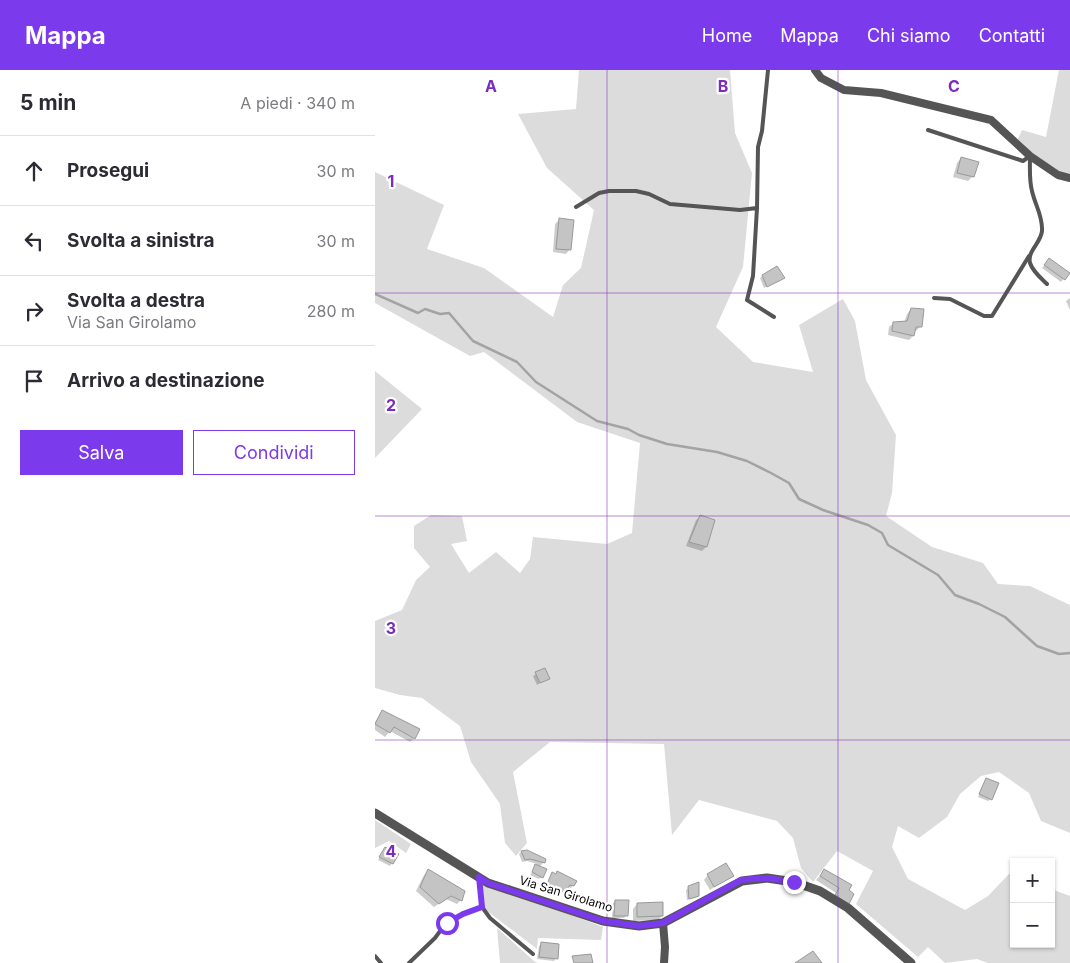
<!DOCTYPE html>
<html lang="it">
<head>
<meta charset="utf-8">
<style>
	:root { --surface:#fff; --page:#f2f2f3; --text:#2b2b33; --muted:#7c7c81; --line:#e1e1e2; --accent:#7c3aed }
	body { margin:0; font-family:Inter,sans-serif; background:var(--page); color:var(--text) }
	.controls { position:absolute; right:15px; bottom:15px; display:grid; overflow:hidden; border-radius:0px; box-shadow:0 1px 4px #0004 }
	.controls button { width:45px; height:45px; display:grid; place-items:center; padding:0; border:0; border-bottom:1px solid var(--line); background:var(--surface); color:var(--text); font:25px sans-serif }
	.stop { position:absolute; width:15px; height:15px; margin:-11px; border:4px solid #7c3aed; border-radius:50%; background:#fff }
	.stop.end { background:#7c3aed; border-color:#fff; box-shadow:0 1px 5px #0008 }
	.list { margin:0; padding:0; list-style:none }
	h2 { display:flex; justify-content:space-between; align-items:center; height:65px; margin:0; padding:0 20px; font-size:21px }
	h2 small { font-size:16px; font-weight:400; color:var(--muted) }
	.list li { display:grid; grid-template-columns:32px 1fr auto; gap:15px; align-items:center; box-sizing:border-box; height:70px; padding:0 20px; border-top:1px solid var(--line) }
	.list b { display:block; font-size:19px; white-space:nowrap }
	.list p { margin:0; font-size:16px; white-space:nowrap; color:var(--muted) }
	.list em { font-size:16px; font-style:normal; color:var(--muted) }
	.actions { display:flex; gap:10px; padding:15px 20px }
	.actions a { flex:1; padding:11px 0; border:1px solid var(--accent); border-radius:0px; text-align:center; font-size:18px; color:var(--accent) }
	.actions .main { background:var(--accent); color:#fff }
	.icon { flex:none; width:28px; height:28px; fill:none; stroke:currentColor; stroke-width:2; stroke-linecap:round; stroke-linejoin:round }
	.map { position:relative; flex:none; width:695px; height:893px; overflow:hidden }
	header { display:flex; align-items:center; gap:30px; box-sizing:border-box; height:70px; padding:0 25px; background:var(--accent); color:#fff }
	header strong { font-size:24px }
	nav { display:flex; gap:28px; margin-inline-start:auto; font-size:18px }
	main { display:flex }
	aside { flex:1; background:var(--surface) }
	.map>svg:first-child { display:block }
</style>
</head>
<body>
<header>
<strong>Mappa</strong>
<nav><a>Home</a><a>Mappa</a><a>Chi siamo</a><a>Contatti</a></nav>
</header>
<main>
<aside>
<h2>5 min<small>A piedi · 340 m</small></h2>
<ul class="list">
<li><svg class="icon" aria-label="ahead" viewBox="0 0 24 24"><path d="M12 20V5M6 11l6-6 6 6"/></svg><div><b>Prosegui</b></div><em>30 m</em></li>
<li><svg class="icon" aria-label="left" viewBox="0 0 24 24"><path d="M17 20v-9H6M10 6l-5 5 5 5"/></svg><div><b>Svolta a sinistra</b></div><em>30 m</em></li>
<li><svg class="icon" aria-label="right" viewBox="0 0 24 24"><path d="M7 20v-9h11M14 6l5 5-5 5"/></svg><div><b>Svolta a destra</b><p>Via San Girolamo</p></div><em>280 m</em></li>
<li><svg class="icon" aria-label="arrive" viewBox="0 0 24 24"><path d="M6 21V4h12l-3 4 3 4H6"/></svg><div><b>Arrivo a destinazione</b></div></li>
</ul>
<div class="actions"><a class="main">Salva</a><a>Condividi</a></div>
</aside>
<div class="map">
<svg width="695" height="893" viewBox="0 0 695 893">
	<rect width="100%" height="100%" fill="#fff"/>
	<g fill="#dcdcdc">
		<path d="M204,0H355L360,63L377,103L368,197L341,257L378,292L438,302L424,255L468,229L480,251L491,310L521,365L517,423L511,446L557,477L608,493L623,514L655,516L695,535V763L666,751L654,723L624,702L606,706L585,724L572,747L544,768L523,756L517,777L533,809L590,840L613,826L634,804L639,806V874H676V819L695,826V893H613L602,889L570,893L553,877L543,887L481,834L498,801L462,781L438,812L426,798L418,768L402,751L324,730L297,765L289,674L175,672L138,702L152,773L141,786L130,773L125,734L96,692L85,656L47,628L25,625L0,618V551L27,540L41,510L55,497L39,478V456L56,445L87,446L92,471L76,474L94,503L121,482L145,503L155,489L158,467L232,474L257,463L265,373L202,352L109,282L95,286L0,233V102L69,135L52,179L109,198L178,247L188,215L206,198L219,140L172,98L143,44L201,39Z"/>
		<path d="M684,0H695V108L641,73L647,60L671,67Z"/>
		<path d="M0,301L47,339L0,388Z"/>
		<path d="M0,750L36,774L31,783L14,771L0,778Z"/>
		<path d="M104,807L113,813L228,857L226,870L163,868L162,879L107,837Z"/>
		<path d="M122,858L160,892L163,893H125Z"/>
	</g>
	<g fill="#0003">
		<path d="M586,88L598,106L593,111L578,107L582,93Z"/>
		<path d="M185,149L195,179L191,184L178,182L180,154Z"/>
		<path d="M672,192L693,204L686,212L667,198Z"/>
		<path d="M387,206L408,208L389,218L385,208Z"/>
		<path d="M695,228V240L691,231Z"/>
		<path d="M536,239L546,256L542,260L539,261L538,266L534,270L513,265L514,257L519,253H529L532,244Z"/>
		<path d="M326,446L331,477L327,481L311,476L321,450Z"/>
		<path d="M169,599L173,608L162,615L158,606Z"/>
		<path d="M8,641L39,668L35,672L15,661L10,667L0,660V652Z"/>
		<path d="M611,710L616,729L613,731L603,727Z"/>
		<path d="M8,781L17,793L15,796L3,790Z"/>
		<path d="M152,781L169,792L164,797L167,807L164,809L155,805L162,794L152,791L147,792L144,784L146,782Z"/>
		<path d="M450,800L472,821L457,830L461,823L441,810Z"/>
		<path d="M53,801L86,830L82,834L71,829L59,837L41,821L49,805Z"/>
		<path d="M177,804L198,815L196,818L192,817L186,824L170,817Z"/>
		<path d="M333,805H357L335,820L329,810Z"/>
		<path d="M314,817L323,826L320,828L312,830L311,820Z"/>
		<path d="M240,831L252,845L249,848H237L238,833Z"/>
		<path d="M262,834L287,846L283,850L258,851V839Z"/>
		<path d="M166,874L181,888L179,891L162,889L164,876Z"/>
	</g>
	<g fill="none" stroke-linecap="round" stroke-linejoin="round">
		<path stroke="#a3a3a3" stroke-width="2.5" d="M0,224L43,243L50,239L65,244L74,243L98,271L142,292L161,312L222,351L253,359L264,365L292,374L342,382L372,391L396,403L414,413L424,429L448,440L493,455L507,463L513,475L563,505L580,525L604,534L630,547L662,576L684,584L695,583"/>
	</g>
	<g fill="#c4c4c4" stroke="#999">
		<path d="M586,87L604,92L599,107L582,103Z"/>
		<path d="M184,148L199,150L196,180L181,179Z"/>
		<path d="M674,188L695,203L690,210L669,195Z"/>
		<path d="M402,196L410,208L392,217L387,205Z"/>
		<path d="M536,238L549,239L547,257H541L539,266L517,261L518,252L532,251Z"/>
		<path d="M325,445L340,450L332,477L314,472Z"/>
		<path d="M170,598L175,609L165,613L160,602Z"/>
		<path d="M7,640L45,659L40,669L19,657L15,663L0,654Z"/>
		<path d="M611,708L624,713L617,730L604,724Z"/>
		<path d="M10,777L24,784L18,794L4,787Z"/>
		<path d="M152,780L171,789L170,793L155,789L150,790L146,781Z"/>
		<path d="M351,793L359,806L339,817L332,804Z"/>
		<path d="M160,794L172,799L168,808L157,802Z"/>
		<path d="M53,799L90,821L87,831L76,826L64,834L45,817Z"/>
		<path d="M449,799L477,815L474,820L479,824L474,834L460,825L464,818L445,806Z"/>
		<path d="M182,801L202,811L199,816L195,815L190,822L172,814L177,802L181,804Z"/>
		<path d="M324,812V826L314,829L313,816Z"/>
		<path d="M240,830H254L253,846H239Z"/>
		<path d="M288,832V846L262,847V833Z"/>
		<path d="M166,872L184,874L183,889L164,887Z"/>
		<path d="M438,881L447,893H420Z"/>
		<path d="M216,884L218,893H199L197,886Z"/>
	</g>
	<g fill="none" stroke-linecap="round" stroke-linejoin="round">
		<g stroke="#555" stroke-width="4">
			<path d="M553,60L648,91L655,86C655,97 654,110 657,121C660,135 668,146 667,161C666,173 652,181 655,193C658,202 666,208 672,214"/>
			<path d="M201,137L224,123L234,121H261L274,124L295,134L365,140L382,138L378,206L372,230L399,247"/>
			<path d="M382,138L383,77L387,61L393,0"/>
			<path d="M559,228L575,229L609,246H617L654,186"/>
			<path d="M104,809L107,837L115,848L158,884"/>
			<path d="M0,886L6,893"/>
			<path d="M34,893L60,868L71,853L88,844L107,837"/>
		</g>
		<g stroke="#555" stroke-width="8">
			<path d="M440,0L446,8L469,20L506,23L616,50L655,86L683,105L695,108"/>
			<path d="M288,853L290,877L289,893"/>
		</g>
		<path stroke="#555" stroke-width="9" d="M0,743L113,813L228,851L264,856L288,853L367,811L392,808L419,812L445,821L473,838L536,893"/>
	</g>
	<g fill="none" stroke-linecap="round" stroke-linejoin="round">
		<path stroke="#7c3aed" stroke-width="6" d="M72,853L88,844L107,837L104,807L113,813L228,851L264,856L288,853L366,810L392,808L419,812"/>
	</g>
	<path fill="none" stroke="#7b2cbf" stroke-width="1" stroke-opacity="0.55" d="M232,0V893M463,0V893M0,223H695M0,446H695M0,670H695"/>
	<g text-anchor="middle" stroke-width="4.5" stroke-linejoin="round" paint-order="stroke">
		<g font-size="12" fill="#000" stroke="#fff">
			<text transform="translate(191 824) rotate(17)" y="4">Via San Girolamo</text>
		</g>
	</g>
	<g font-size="16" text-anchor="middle" font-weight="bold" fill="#7b2cbf" stroke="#fff" stroke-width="4.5" stroke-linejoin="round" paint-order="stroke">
		<text x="116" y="22">A</text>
		<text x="348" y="22">B</text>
		<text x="579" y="22">C</text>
		<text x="16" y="117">1</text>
		<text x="16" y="341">2</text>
		<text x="16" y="564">3</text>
		<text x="16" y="787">4</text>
	</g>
</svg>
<div class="controls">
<button>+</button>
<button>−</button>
</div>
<div class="stop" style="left:72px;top:853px"></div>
<div class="stop end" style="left:419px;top:812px"></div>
</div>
</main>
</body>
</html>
